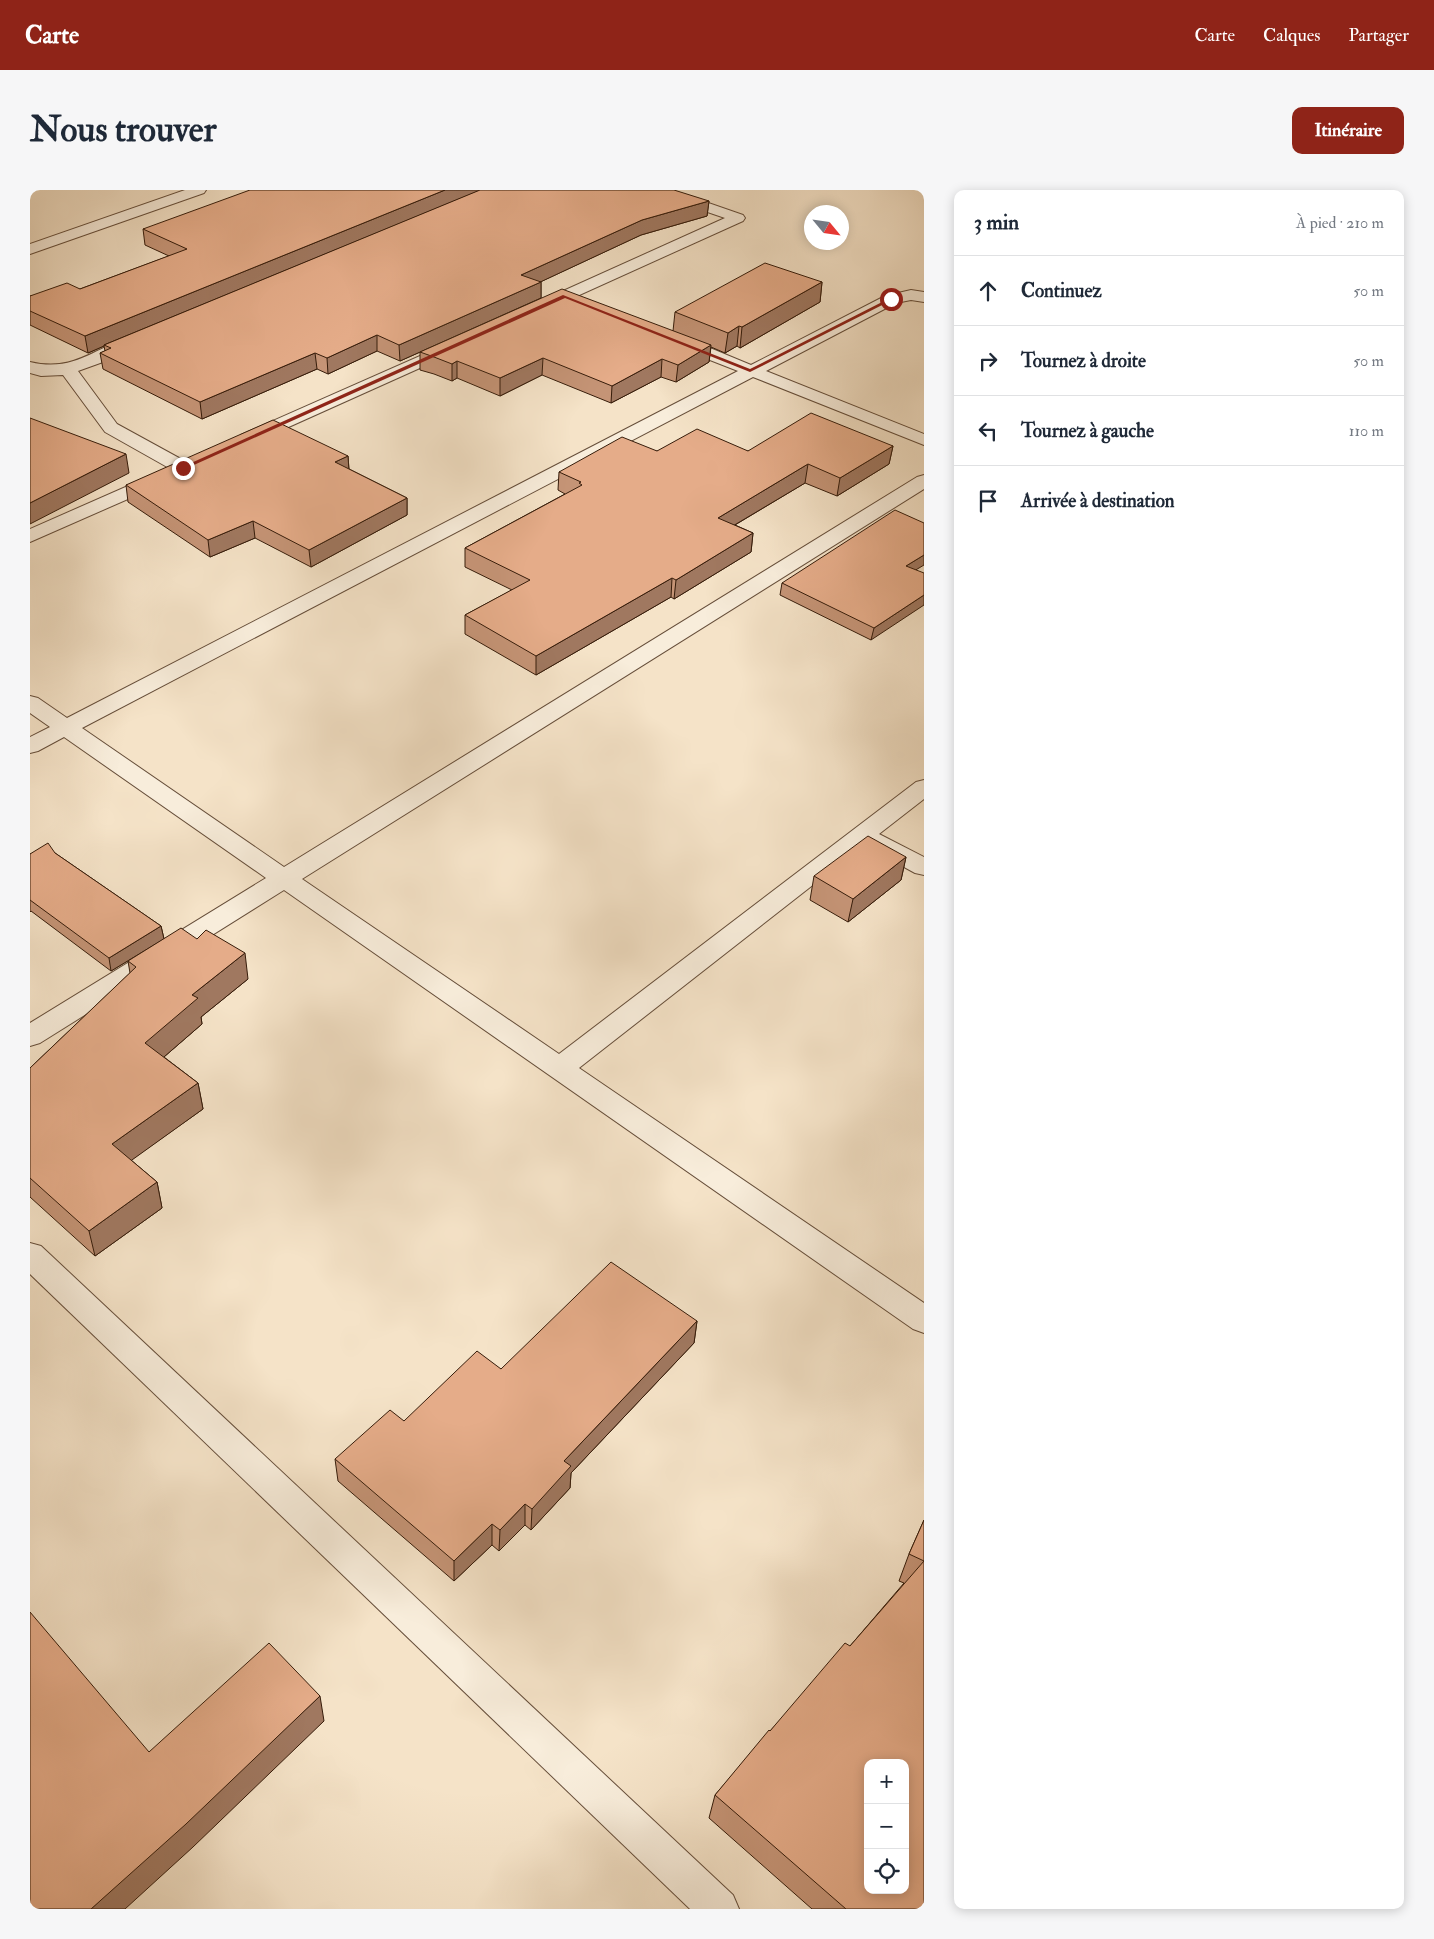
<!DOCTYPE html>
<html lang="fr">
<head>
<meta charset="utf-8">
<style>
	:root { --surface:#fff; --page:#f6f6f7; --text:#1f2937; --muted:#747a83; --line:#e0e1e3; --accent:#8f2418 }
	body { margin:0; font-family:"IM FELL Double Pica",serif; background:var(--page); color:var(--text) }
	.controls { position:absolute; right:15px; bottom:15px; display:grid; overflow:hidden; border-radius:10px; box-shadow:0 2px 12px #0003 }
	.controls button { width:45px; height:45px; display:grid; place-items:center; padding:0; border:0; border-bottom:1px solid var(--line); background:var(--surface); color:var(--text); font:25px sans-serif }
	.compass { position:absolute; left:774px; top:15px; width:45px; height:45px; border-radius:50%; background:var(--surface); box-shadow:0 2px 12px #0003; rotate:119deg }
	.stop { position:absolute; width:15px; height:15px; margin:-11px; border:4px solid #8f2418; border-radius:50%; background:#fff }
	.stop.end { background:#8f2418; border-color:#fff; box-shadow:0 1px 5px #0008 }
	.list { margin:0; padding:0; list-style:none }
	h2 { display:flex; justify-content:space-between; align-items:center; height:65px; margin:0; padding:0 20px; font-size:21px }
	h2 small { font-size:16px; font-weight:400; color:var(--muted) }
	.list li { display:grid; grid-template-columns:32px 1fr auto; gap:15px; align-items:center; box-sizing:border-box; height:70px; padding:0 20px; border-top:1px solid var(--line) }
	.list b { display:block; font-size:19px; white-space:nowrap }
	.list em { font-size:16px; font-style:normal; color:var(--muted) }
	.icon { flex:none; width:28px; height:28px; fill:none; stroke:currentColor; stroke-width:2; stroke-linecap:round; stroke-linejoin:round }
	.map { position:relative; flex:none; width:894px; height:1719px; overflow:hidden; border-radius:10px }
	header { display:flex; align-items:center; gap:30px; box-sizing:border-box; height:70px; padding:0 25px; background:var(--accent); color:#fff }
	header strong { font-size:24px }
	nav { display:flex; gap:28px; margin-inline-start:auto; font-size:18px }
	.intro { display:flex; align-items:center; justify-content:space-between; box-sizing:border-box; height:120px; padding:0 30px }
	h1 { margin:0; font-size:35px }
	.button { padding:12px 22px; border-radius:10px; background:var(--accent); color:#fff; font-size:18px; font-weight:700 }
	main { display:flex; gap:30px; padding:0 30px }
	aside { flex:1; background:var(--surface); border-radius:10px; box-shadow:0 2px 12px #0003 }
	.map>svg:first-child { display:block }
</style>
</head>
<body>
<header>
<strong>Carte</strong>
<nav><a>Carte</a><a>Calques</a><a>Partager</a></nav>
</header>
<div class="intro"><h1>Nous trouver</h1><a class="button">Itinéraire</a></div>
<main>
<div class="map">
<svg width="894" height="1719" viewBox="0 0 894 1719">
	<rect width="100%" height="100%" fill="#f5e3c8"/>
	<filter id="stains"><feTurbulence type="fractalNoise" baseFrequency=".004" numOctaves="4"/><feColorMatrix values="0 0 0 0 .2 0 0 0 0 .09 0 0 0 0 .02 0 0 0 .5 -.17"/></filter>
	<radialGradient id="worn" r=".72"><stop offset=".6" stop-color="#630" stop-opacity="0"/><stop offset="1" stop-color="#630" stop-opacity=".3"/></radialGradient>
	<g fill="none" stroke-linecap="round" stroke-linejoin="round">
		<defs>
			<g id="street">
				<path d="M155,0H176L174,3L0,64V54Z"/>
				<path d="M620,0H641L713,25L715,28L713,31L514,121H502L500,118L502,115L695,28L622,3Z"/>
				<path d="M881,100L894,102V112L881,110L866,113L736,181L894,244V255L723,187L52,538L254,677L887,287L894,285V299L272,689L529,864L886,592L894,590V609L849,644L894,667V685L885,683L834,655L549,878L894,1113V1143L883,1139L254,700L10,853L0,856V833L236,688L34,547L8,561L0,563V547L20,537L0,523V506L8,508L37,528L708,181L639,154L637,150L639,146H651L721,175L855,106Z"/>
				<path d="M105,146L111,147L113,151L111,155L73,172L48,181L87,234L160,274L162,278L160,282L153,284L146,282L75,242L33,185L11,186L0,183V172C46,183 65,156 105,146Z"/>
				<path d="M424,151L430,152L432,156L430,160L223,253L217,254L211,253L208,249L211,245Z"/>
				<path d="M132,281L139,283L141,287L139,291L0,352V339Z"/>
				<path d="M0,1053L11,1056L703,1705L709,1719H660L0,1084Z"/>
			</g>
		</defs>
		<use href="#street" stroke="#664e3a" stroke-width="2"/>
		<use href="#street" fill="#f8eddb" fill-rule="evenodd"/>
	</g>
	<g fill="#c59476" stroke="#361c0a">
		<path d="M679,11L677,26L611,45L510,92H511V108L370,171L347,161L298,184L287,179L172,229L73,179L70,163L75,161L74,156L58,163L0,135V106L50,99L139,66L115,55L113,39Z"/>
		<path d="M792,92L790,112L710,158L707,156L695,163L681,157L679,172L646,192L631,187L581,213L512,185L470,206L427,188L422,191L404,184L390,180V162L643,141L645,122Z"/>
		<path d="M863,256L859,274L807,306L775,293L705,335L723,343L721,362L644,409L641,407L506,485L435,444V425L482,400L435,377V358L535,304L528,300L529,282L627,261H718Z"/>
		<path d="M318,266L319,279L377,308V325L281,377L225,348L180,367L98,312L96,295Z"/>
		<path d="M886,380L841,450L750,405L752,393Z"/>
		<path d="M25,663L131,736L134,749L81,781L1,721L0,722V664Z"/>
		<path d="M876,667L871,690L818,732L780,710L784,686Z"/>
		<path d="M98,771L218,789L171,827L172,834L134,867L168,893L173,919L101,970L127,992L132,1018L65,1066L0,1007V878L100,783Z"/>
		<path d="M667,1131L664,1153L541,1283L540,1298L501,1340L495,1335L469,1361L462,1355L424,1391L308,1291L305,1269L374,1231L471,1179Z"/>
		<path d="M894,1330V1719H782L679,1628L685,1605L740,1541L820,1456L874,1393L869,1391L879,1364Z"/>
	</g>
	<g fill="#a07860" stroke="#361c0a">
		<path d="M415,0H451L74,155V156L58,163L55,146Z"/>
		<path d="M679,11L677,26L611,45L491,101V85L612,30Z"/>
		<path d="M511,92V108L370,171L369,155Z"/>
		<path d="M792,92L790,112L710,158L712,137Z"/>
		<path d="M709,136L707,156L695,163L698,143Z"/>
		<path d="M347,145V161L298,184L297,168Z"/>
		<path d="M681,155L679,172L646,192L648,175Z"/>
		<path d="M285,163L287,179L172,229L170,212Z"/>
		<path d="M513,168L512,185L470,206V188Z"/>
		<path d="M632,169L631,187L581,213L582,196Z"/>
		<path d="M427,171V188L422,191V174Z"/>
		<path d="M863,256L859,274L807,306L810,288Z"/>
		<path d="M96,264L99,283L0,334V313Z"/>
		<path d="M318,266L319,282L305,272Z"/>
		<path d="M778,274L775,293L686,346L688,328Z"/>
		<path d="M377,308V325L281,377L279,360Z"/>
		<path d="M223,331L225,348L180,367L178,350Z"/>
		<path d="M723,343L721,362L644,409L646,390Z"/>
		<path d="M894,365V375L874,387L876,376Z"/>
		<path d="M642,388L641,407L506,485V466Z"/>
		<path d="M894,405V415L841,450L844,438Z"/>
		<path d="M876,667L871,690L818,732L823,709Z"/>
		<path d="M131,736L134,749L81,781L79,768Z"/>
		<path d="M215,763L218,789L171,827L172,834L120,879L115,853L162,805Z"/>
		<path d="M168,893L173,919L88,980L82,954Z"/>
		<path d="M127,992L132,1018L65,1066L59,1041Z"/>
		<path d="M667,1131L664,1153L541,1283L540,1298L501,1340L502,1319L534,1271Z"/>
		<path d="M495,1314V1335L469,1361L470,1340Z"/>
		<path d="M462,1334V1355L424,1391V1371Z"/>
		<path d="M290,1506L294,1531L163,1657L95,1719H61Z"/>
	</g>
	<g fill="#e5ac89" stroke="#361c0a" fill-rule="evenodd">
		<path d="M220,0H415L55,146L0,121V106L37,93L50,99L157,59L113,39Z"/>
		<path d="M450,0H644L679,11L612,30L491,85L511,92L369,155L347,145L297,168L285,163L170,212L70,163L81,158L74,155Z"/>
		<path d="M735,73L792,92L712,137L709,136L698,143L645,122Z"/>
		<path d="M532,99L681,155L648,175L632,169L582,196L513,168L470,188L427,171L422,174L404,167L390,162Z"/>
		<path d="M781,223L863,256L810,288L778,274L688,328L723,343L646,390L642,388L506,466L435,425L500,390L435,358L552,295L549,293L551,292L529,282L592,247L627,261L667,239L718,261Z"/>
		<path d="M0,228L96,264L0,313Z"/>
		<path d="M243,230L318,266L305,272L377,308L279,360L223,331L178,350L96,295Z"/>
		<path d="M865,320L894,333V365L876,376L894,383V405L844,438L752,393Z"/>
		<path d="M838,646L876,667L823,709L784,686Z"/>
		<path d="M18,653L25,663L131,736L79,768L0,710V664Z"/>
		<path d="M151,738L167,749L176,740L215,763L162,805L168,808L115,853L168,893L82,954L127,992L59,1041L0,988V878L106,777L98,771Z"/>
		<path d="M581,1072L667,1131L534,1271L541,1276L502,1319L495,1314L470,1340L462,1334L424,1371L305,1269L360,1220L374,1231L447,1161L471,1179Z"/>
		<path d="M894,1330V1719H816L685,1605L739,1540L740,1541L815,1453L820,1456L894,1371L879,1364ZM838,1573H875V1700H838Z"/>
		<path d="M0,1422L119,1562L239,1453L290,1506L156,1634L61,1719H0Z"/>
	</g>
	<path fill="#8f2418" d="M533,105L720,179L860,108L864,109L720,182L535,108L155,279L150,278Z"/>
	<rect width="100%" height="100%" filter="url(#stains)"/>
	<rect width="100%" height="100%" fill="url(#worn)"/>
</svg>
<div class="controls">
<button>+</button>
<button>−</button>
<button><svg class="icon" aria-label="locate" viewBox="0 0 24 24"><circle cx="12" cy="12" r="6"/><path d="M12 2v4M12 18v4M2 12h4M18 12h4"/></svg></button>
</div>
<svg class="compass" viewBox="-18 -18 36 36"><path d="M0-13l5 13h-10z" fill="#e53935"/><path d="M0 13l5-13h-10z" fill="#747a83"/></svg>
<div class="stop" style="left:861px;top:109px"></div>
<div class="stop end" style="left:153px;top:278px"></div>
</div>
<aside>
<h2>3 min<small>À pied · 210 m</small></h2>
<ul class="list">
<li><svg class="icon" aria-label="ahead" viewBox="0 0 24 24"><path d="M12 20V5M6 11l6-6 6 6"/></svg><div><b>Continuez</b></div><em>50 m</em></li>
<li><svg class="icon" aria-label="right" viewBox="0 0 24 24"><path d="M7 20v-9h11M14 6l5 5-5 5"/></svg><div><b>Tournez à droite</b></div><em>50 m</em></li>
<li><svg class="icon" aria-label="left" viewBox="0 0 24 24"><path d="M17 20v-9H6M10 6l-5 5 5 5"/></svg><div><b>Tournez à gauche</b></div><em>110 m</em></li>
<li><svg class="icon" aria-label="arrive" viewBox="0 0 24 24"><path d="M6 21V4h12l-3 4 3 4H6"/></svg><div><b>Arrivée à destination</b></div></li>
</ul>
</aside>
</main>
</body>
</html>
